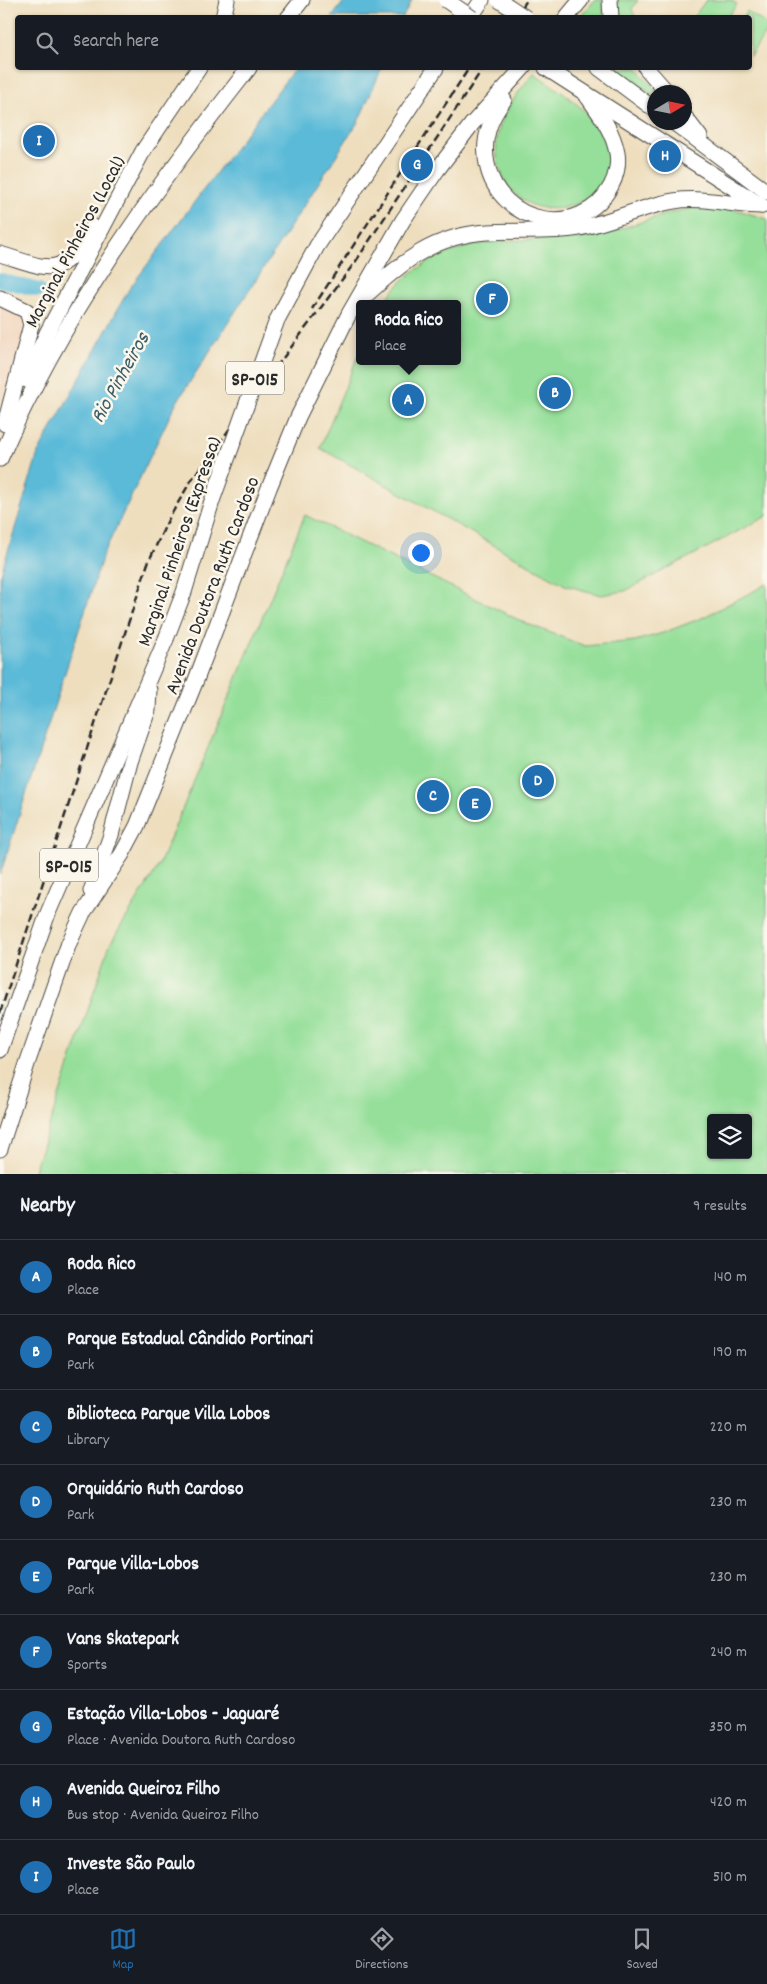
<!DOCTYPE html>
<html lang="en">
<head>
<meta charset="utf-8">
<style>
	:root { --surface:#171b24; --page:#20242c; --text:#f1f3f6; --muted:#9ea1a6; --line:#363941; --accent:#1f6fb2 }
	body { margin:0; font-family:Dekko,sans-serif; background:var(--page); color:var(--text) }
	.controls { position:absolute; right:15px; bottom:15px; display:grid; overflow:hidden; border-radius:5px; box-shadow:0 1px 4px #0004 }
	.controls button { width:45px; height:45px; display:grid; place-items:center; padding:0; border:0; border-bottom:1px solid var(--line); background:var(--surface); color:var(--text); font:25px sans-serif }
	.compass { position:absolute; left:647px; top:85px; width:45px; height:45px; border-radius:50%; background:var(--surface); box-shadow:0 1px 4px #0004; rotate:80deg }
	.you { position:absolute; left:420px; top:552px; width:18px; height:18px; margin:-12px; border:4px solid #fff; border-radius:50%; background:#1a73e8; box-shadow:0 0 0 8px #1a73e833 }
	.badge { display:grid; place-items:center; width:32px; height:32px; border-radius:50%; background:var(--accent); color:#fff; font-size:16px; font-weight:700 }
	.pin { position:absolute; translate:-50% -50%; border:2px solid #fff; box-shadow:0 1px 5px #0006 }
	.popup { position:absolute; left:356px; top:300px; width:105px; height:65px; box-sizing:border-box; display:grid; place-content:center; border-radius:5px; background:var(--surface); filter:drop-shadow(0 1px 4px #0005); font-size:16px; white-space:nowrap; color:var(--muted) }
	.popup b { font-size:19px; color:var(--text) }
	.popup::after { content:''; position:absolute; left:50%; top:100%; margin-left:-10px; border:10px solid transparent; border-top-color:var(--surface) }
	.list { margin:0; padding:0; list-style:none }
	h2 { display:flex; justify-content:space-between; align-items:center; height:65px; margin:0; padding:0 20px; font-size:21px }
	h2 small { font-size:16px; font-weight:400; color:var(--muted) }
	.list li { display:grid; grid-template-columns:32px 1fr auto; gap:15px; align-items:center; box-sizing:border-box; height:75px; padding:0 20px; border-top:1px solid var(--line) }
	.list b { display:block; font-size:19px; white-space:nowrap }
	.list p { margin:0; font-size:16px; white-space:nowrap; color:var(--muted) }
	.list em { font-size:16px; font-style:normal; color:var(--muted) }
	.icon { flex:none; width:28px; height:28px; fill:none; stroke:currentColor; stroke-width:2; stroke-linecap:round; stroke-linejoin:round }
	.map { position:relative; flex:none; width:767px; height:1174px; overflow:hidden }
	.search { position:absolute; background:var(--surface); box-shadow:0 1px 4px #0004; left:15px; right:15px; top:15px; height:55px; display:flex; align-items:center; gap:12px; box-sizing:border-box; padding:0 18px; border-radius:5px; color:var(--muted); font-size:19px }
	.sheet { height:740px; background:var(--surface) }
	nav { display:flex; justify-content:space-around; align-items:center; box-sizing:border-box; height:70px; border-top:1px solid var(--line); background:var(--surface); font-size:14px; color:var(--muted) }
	nav a { display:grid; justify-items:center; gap:2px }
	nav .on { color:var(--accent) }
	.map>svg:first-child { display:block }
</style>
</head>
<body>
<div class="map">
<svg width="767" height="1174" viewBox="0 0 767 1174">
	<rect width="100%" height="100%" fill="#fbf7ec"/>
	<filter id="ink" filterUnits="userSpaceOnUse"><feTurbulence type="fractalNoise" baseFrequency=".02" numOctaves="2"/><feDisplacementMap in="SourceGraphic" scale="10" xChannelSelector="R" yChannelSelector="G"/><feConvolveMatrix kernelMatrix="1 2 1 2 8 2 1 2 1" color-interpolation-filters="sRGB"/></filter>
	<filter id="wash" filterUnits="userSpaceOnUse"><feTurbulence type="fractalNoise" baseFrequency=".0096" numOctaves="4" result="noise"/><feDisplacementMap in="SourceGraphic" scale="20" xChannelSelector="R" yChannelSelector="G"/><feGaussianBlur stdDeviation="1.12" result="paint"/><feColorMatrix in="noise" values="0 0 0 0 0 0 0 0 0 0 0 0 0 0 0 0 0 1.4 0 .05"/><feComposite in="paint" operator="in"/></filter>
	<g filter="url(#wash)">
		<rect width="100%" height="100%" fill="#eedebe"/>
		<path fill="#f1d5bd" d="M0,305L19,312L27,327L0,404Z"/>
		<g fill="#95df9a" stroke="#608562" fill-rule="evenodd">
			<path d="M595,0H602L604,17L579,18Z"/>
			<path d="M617,0H638L632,9L635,17H618Z"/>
			<path d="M706,0H730L737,4L728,17H694Z"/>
			<path d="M747,11L767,25V31L750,56V18L743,17Z"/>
			<path d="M616,68H637L657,92H654V96Z"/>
			<path d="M534,73C555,88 580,102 595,124C648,197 529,246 501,172C486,134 510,101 534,73Z"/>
			<path d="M709,206L734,209L767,219V516L625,591L601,595L565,585L320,448L359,353V361H457V304H384C407,263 460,244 504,241C537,238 571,242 603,234C639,224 672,209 709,206Z"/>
			<path d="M305,515L525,623L585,646L635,641L663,633L704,617L767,584V1174H33L110,944L159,865ZM711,1118H748V1155H711Z"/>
		</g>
		<g fill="#5abad8" stroke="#427282">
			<path d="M345,0H412L403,17H332Z"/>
			<path d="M295,68H382L358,122L175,405L103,555L0,875V577L38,453L129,289Z"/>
		</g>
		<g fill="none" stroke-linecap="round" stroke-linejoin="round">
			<path stroke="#5abad8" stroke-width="14" d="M0,280L39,290"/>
		</g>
	</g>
	<g filter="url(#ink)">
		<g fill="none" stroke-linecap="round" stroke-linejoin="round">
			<defs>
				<g id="highway">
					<path d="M610,0L611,18"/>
					<path d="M223,18L227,0"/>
					<path d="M288,18L302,0"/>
					<path d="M470,18L482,0"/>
					<path d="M566,18L581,0"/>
					<path d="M546,68L762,206"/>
					<path d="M599,68L654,109"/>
					<path d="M646,68L667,92"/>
					<path d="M504,100C489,120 482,140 487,164C499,225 581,241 611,186C616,177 619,164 617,153C613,131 600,114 587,96"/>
					<path d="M684,116L700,137"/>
					<path d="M673,122L767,192"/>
					<path d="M390,137L436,68"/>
					<path d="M0,254C52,270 60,280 93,227"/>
					<path d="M0,298L27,311L31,325L5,424"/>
					<path d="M363,298C401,263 433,235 488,232C518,230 549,233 579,228C612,222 642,206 674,201C704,196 732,206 762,206"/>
					<path d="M26,380L47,333L143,151L199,68"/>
					<path d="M0,459C64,312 151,193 249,68"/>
					<path d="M91,891L111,835L130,762L148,710L149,690"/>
					<path d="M0,1050L48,913L166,639"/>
					<path d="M0,1149L28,1061L69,943L83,913L122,854L137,826L196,680L269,488L298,417L349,314L403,220L437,170L472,124L523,68"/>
				</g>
			</defs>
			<use href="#highway" stroke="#484641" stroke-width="17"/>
			<use href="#highway" stroke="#fff" stroke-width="15"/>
			<g stroke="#2b2b2b" stroke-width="2.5" stroke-dasharray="8 4" stroke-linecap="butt">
				<path d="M501,18L513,0"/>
				<path d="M515,18L527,0"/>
				<path d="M312,309L469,68"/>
				<path d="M0,1013L148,563L168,520L192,479L356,261L483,68"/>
			</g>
			<defs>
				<g id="highway-bridge">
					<path d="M446,0L472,18"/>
					<path d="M499,0L526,18"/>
					<path d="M166,639L184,592L212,501L277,320L317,246L390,137"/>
				</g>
			</defs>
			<use href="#highway-bridge" stroke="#484641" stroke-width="17" stroke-linecap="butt"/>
			<use href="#highway-bridge" stroke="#fff" stroke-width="15"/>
		</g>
	</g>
	<g text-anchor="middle" stroke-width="5" stroke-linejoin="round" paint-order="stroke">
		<g fill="#fbf7ec" stroke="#696865" stroke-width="1">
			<rect x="226" y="361.5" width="58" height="33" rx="4"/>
			<rect x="40" y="848.5" width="58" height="33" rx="4"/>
		</g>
		<g font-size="19" font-weight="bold" fill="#2b2b2b">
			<text x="255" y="385">SP-015</text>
			<text x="69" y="872">SP-015</text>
		</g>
		<g font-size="20" fill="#2b2b2b" stroke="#fbf7ec">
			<text transform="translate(74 241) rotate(-62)" y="7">Marginal Pinheiros (Local)</text>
			<text transform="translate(178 541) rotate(-71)" y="7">Marginal Pinheiros (Expressa)</text>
			<text transform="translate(211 585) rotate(-69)" y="7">Avenida Doutora Ruth Cardoso</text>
		</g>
		<g font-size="21" font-style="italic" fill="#3b5d68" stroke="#fbf7ec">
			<text transform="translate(119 377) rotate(-61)" y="7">Rio Pinheiros</text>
		</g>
	</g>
</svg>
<div class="controls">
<button><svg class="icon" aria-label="layers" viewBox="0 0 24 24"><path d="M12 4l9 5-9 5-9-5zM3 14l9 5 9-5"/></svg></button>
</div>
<svg class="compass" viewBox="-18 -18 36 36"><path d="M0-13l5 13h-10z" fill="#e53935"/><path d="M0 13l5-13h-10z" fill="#9ea1a6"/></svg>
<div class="you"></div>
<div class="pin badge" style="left:408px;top:400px">A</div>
<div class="popup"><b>Roda Rico</b>Place</div>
<div class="pin badge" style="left:555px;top:393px">B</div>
<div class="pin badge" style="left:433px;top:796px">C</div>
<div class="pin badge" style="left:538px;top:781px">D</div>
<div class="pin badge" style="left:475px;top:804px">E</div>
<div class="pin badge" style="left:492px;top:299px">F</div>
<div class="pin badge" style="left:417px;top:165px">G</div>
<div class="pin badge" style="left:665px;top:156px">H</div>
<div class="pin badge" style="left:39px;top:141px">I</div>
<div class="search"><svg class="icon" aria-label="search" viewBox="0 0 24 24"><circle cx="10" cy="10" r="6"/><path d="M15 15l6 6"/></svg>Search here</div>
</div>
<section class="sheet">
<h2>Nearby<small>9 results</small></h2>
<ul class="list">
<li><span class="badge">A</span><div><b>Roda Rico</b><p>Place</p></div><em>140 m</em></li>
<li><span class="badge">B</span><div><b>Parque Estadual Cândido Portinari</b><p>Park</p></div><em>190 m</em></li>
<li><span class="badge">C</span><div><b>Biblioteca Parque Villa Lobos</b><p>Library</p></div><em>220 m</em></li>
<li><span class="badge">D</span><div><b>Orquidário Ruth Cardoso</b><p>Park</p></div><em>230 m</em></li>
<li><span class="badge">E</span><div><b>Parque Villa-Lobos</b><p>Park</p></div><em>230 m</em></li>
<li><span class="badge">F</span><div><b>Vans Skatepark</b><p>Sports</p></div><em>240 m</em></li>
<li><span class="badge">G</span><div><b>Estação Villa-Lobos - Jaguaré</b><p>Place · Avenida Doutora Ruth Cardoso</p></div><em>350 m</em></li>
<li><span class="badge">H</span><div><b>Avenida Queiroz Filho</b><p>Bus stop · Avenida Queiroz Filho</p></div><em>420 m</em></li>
<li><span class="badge">I</span><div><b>Investe São Paulo</b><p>Place</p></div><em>510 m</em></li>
</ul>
</section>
<nav>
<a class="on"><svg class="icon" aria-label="map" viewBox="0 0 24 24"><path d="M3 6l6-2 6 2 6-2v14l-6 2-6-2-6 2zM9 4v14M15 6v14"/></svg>Map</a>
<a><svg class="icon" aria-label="directions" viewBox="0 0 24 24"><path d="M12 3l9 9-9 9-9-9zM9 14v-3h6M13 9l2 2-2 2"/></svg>Directions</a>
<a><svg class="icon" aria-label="saved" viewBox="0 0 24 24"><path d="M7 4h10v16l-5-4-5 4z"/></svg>Saved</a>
</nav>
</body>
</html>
